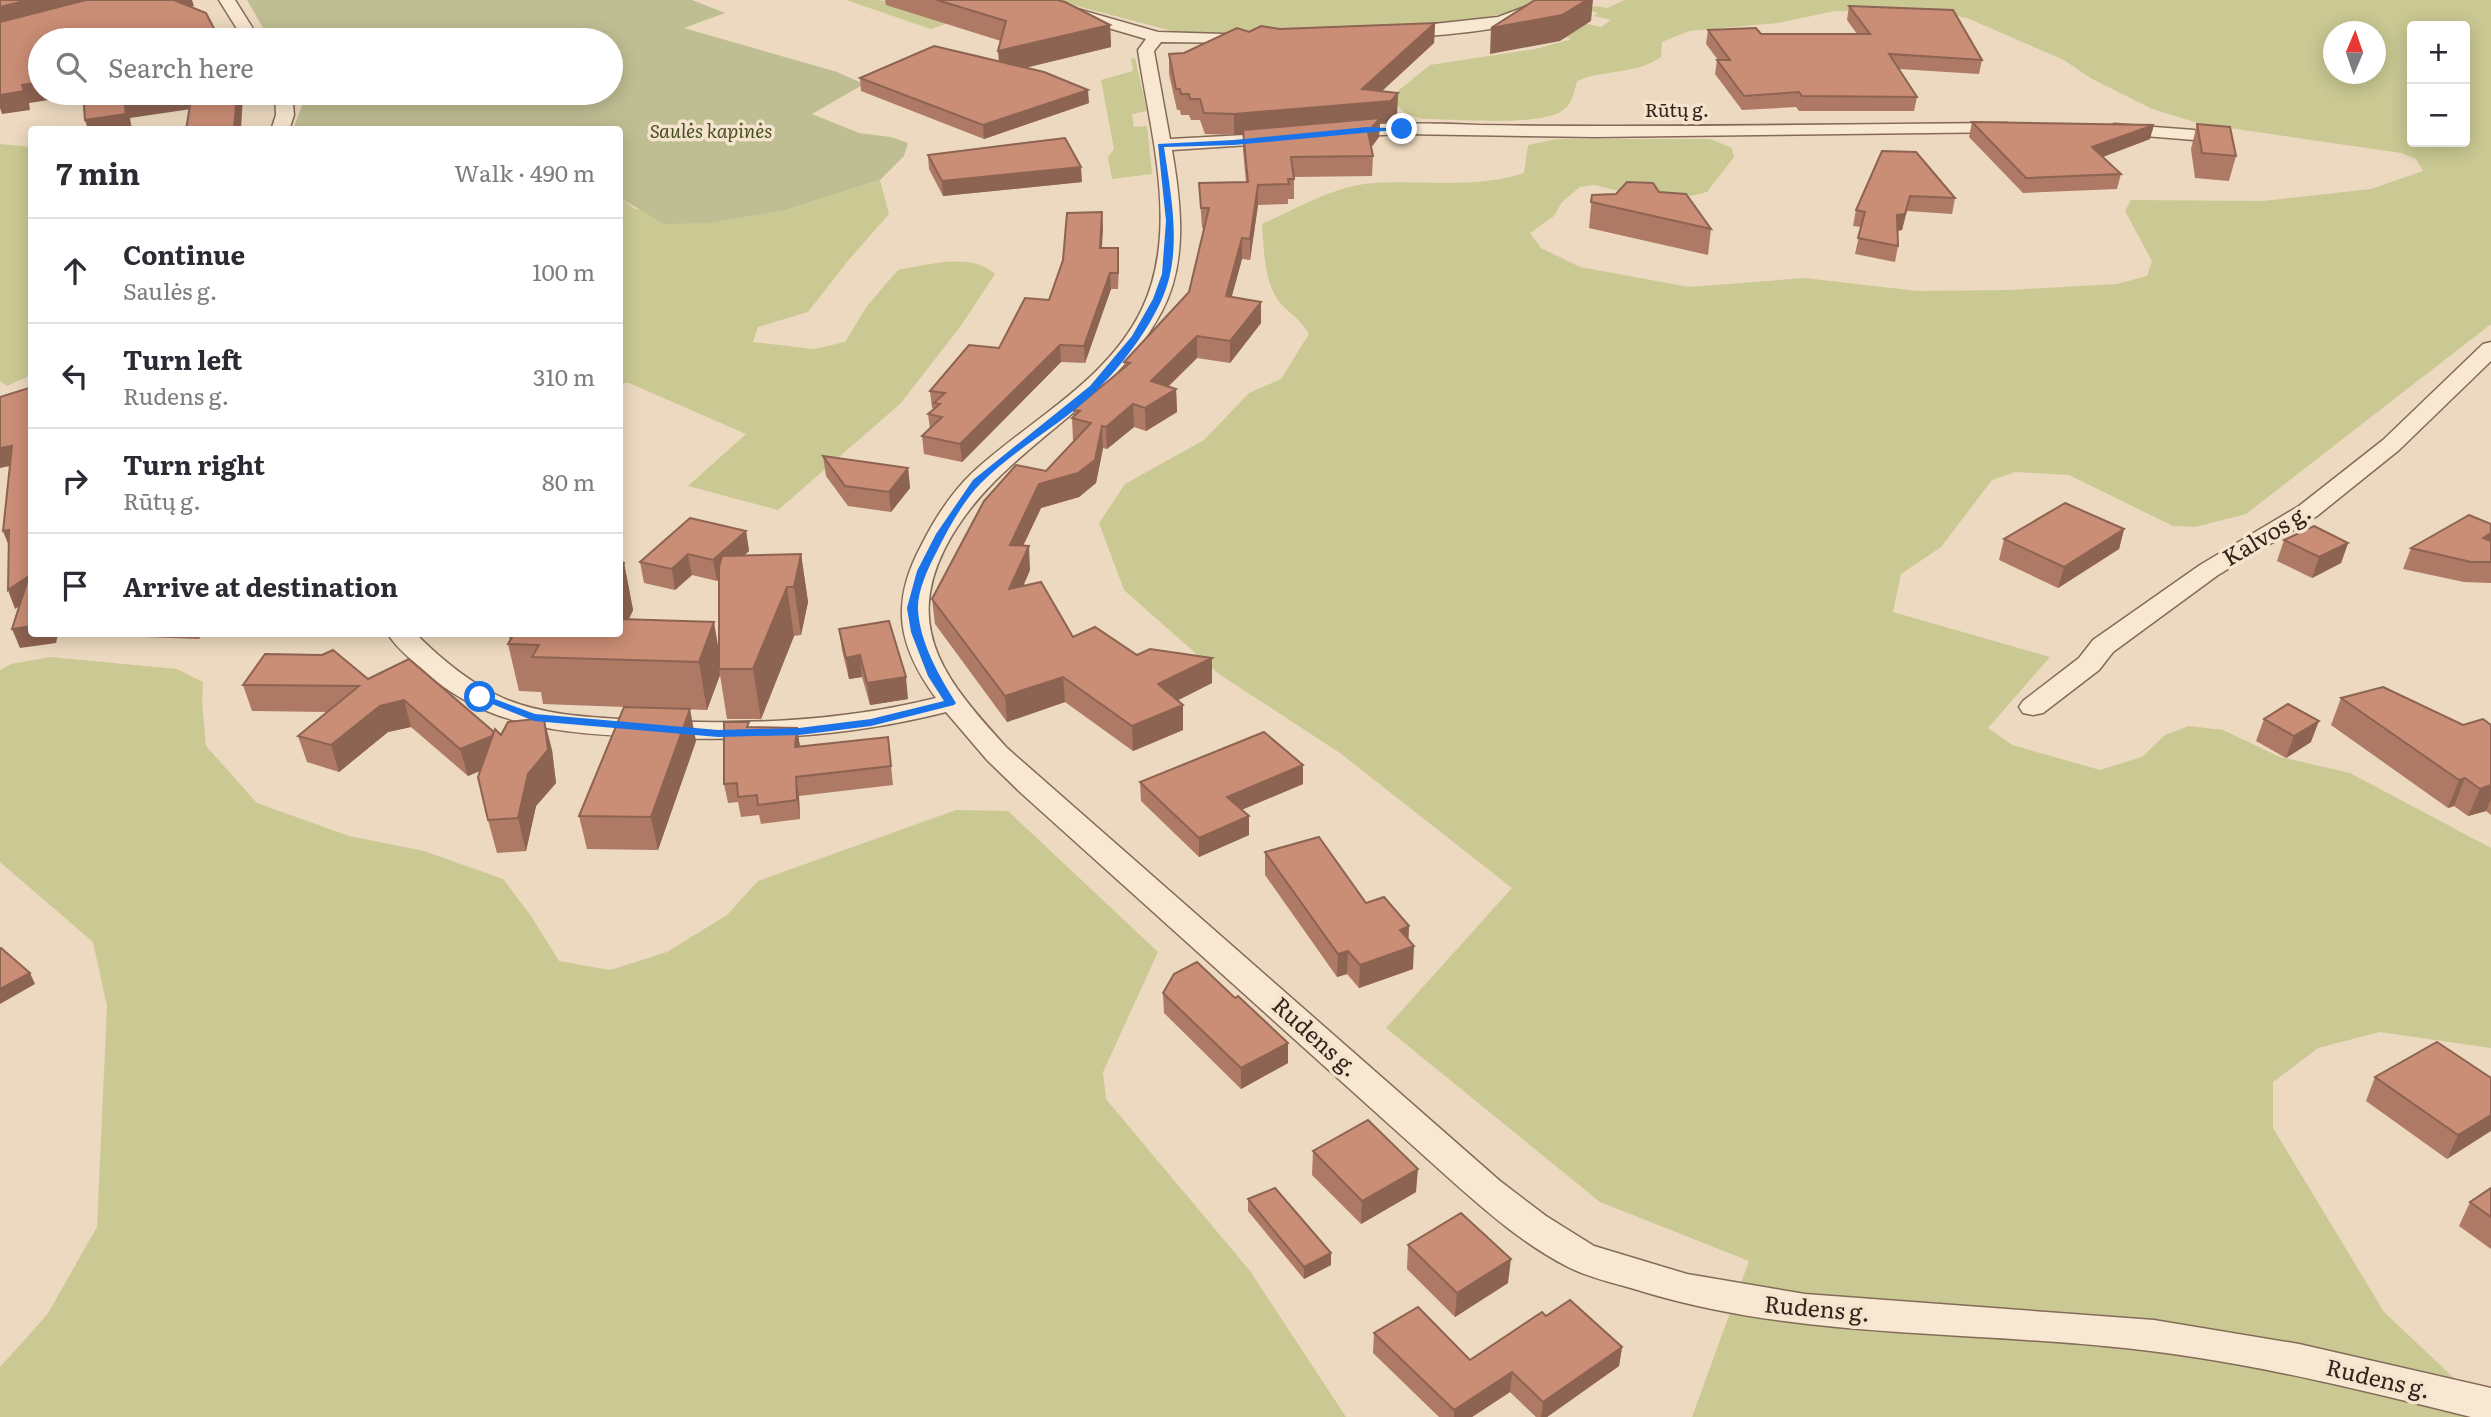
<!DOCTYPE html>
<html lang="en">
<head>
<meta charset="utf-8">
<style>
	:root { --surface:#fff; --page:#f7f7f7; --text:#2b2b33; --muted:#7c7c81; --line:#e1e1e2 }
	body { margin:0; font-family:Literata,serif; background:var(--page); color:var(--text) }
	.controls { position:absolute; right:21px; top:21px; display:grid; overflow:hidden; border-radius:7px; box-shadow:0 4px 18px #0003 }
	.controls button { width:63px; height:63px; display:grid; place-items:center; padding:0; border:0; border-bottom:2px solid var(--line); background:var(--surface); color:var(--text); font:35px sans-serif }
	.compass { position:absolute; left:2323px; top:21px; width:63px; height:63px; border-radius:50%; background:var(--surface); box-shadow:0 4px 18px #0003; rotate:2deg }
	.stop { position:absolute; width:21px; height:21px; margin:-16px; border:5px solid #1a73e8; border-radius:50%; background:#fff }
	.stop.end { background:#1a73e8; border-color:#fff; box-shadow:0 2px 7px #0008 }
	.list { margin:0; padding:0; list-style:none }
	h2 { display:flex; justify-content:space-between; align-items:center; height:91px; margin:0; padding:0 28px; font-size:30px }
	h2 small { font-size:23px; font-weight:400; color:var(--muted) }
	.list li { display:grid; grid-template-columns:46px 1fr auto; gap:21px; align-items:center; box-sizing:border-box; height:105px; padding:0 28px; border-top:2px solid var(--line) }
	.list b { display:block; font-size:26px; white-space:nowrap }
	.list p { margin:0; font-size:23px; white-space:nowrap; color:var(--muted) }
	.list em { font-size:23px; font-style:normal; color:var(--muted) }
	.icon { flex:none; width:38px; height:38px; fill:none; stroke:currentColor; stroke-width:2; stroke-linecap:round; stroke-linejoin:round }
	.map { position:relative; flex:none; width:2491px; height:1417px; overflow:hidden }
	.search { position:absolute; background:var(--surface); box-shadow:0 4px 18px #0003; left:28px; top:28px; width:595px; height:77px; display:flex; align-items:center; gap:18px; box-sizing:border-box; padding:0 24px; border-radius:38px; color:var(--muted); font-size:26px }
	.panel { position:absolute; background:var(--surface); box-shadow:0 4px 18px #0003; left:28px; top:126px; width:595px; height:511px; border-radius:7px }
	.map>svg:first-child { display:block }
</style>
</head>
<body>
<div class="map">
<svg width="2491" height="1417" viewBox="0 0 2491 1417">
	<rect width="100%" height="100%" fill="#ecd9bf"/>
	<g fill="#cac993" fill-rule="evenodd">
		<path d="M846,0H880L956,20L931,29Z"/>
		<path d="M1054,0H1543C1448,40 1307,31 1203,35L1180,33Z"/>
		<path d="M1625,0H2491V324L2246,514L2195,527L2173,526L2069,475L2015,472L1992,480L1941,547L1901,574L1893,612L2050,657L1988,728L2012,745L2100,770L2142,757L2165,735L2189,726L2223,730L2280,757L2350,773L2491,848V1048L2380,1032L2318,1048L2273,1082V1128L2384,1312L2491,1413V1417H1692L1749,1261L1600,1202L1386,1028L1512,888L1340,753L1219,674L1124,590L1099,523L1125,484L1204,440L1249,393L1281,379L1309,334C1302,321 1292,315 1282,305C1264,286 1264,250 1262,224C1298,208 1334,186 1373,183C1423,180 1476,189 1524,173L1528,145L1556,139H1710L1732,148L1734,157L1707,192L1670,201L1648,199L1595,185L1580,187L1562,202L1554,216L1530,233L1541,248L1580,267L1689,287L1805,278L1917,291L2008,290L2117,284L2147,276L2152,261L2125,211L2131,200L2263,201L2371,189L2423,171L2416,159L2401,153L2201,124L2152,109L2092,79L2064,60L1967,18L1941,13L1835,11L1778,23L1689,31L1662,42L1661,57C1636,75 1604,69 1577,81C1574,92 1573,103 1563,110C1543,127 1451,119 1422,119C1407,114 1397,111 1393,95L1430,65L1535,49L1572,39L1512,23H1584L1601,27L1611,20L1594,16L1598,13L1587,10L1595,6L1607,8ZM2412,26H2465V142H2412ZM2334,32H2376V74H2334Z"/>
		<path d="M1135,58L1147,111L1132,114L1134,127L1147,126L1152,174L1112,179L1108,157L1114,149L1101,80L1133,71L1131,59Z"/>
		<path d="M0,144L32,147L31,375L7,386L0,381Z"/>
		<path d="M880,180L889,214L847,262L808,312L758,327L753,342L814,349L845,342L867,306L898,270C928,265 970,252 995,274L960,327L900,404L778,510L688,486L746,434L629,383H620V198L635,209L710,223L782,211Z"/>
		<path d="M51,657L177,669L203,682L202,702L206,746L257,803L349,836L424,851L503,879L531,916L559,961L610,970L667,952L727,915L758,881L956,810L1008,811L1158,952L1103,1072L1106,1099L1250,1271L1346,1417H0V1367L47,1315L97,1227L107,1006L93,942L0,862V670L11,664Z"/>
	</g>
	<path fill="#bfbe93" d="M247,0H692L725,13L684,28L837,72L864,84L812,114L859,133L891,137L908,143L904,156L880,180L782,211L710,223L664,224L620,198V130L293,129L302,106L298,93H611V40H270Z"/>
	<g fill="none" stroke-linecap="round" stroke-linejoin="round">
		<defs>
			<g id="minor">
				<path d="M219,0H235L260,40H244Z"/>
				<path d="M1021,0H1046L1158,32L1257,35V41L1251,43L1161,42L1154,51L1170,139L1280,133L1289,138L1280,143L1172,150C1181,203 1188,262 1162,311C1110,411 996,448 945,548C902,633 951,686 1007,748L1500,1181L1546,1216L1594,1246L1687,1274L1805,1294L2154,1320L2299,1344L2491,1388V1417H2471C2350,1387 2229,1357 2104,1346C1950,1331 1794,1337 1644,1292C1619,1284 1592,1279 1568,1267C1525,1245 1488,1213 1452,1181L1021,793L987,760L946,712C844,738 744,742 639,737C588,734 535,731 487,711C463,701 440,686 421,668C409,658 395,646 388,634H416C442,660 471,684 505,699C546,716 592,717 635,720C737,725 836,723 936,698C898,646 890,604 921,546C934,520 951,493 972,473C1028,421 1108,381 1142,309C1180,229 1150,132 1138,50L1146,39L1023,3Z"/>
				<path d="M1543,0H1563C1534,32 1438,35 1397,38L1389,33L1397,28L1498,17Z"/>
				<path d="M275,93H292L294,115L289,130H271L276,115Z"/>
				<path d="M2007,123L2016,128L2013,132L1595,137L1402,134L1341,137L1332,132C1342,120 1456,124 1478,125C1654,128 1831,124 2007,123Z"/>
				<path d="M2114,124L2194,130L2203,135L2194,140L2108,133L2105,129Z"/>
				<path d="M2491,342V361L2399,450L2317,516L2218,575L2113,652L2099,670L2043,713L2033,715L2023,713L2019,707L2023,701L2079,658L2093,640L2200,565L2299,506L2383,440L2483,344Z"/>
			</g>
		</defs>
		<use href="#minor" stroke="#846a58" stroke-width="3"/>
		<use href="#minor" fill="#f8e7d1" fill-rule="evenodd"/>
	</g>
	<g fill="#ae7965">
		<path d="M885,0H1058L1110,25L1111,47L1025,68L1089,103L984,139L861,91L860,78L999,61L1001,41L886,5Z"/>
		<path d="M1849,6L1982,60L1979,74L1899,69L1917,97L1914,111H1799L1796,107L1742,110L1715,74L1717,60H1718L1706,44L1708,30L1761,34H1857L1847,20Z"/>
		<path d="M1435,23L1434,43L1382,91L1398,93L1397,114L1391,122L1380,123L1379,137L1371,147L1373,156L1372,176L1294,177V199H1288V204L1258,205L1250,260L1242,259L1231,297L1261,323L1230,363L1197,358L1168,387L1176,389L1177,412L1146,431L1134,427L1107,449L1103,448L1096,483L1079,497L1041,508L1023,546L1030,570L1023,586L1073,637L1137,655L1212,658V683L1177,700L1183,730L1133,751L1065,702L1007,722L935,624L932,599L1074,441L1073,440L1072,418L1073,417V410L1125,368L1124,362L1189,292L1204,228H1202L1199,183L1246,182L1243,150V135H1234L1205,134L1200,120H1191L1189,115H1181L1180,110H1177L1169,74V54L1184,53L1249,32L1280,29Z"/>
		<path d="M1972,122L2150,139L2103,157L2121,174L2117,189L2023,193L1969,137Z"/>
		<path d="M2197,124L2236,156L2229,181L2195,178L2191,149Z"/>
		<path d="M1882,151L1955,198L1952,214L1907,211L1902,230L1898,231V246L1895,262L1855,254L1861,227L1853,226L1856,210Z"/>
		<path d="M928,155L1082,182L943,196L929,169Z"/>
		<path d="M1592,195L1711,229L1708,255L1589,228Z"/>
		<path d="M1103,228L1102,248L1119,264L1118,289H1111L1085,363L1061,362L962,462L924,454L922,436L930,429L928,414L934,409L932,408L930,391L999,348L1049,300Z"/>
		<path d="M823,456L908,468L910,488L891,512L848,506L826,476Z"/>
		<path d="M2491,524V583L2464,582L2403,569L2411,548Z"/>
		<path d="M2124,529L2119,549L2058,588L1999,560L2004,539Z"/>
		<path d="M746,531L749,551L744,555L801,554L808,602L801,635L794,636L761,719H727L720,675L707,710L543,704L541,692L519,691L508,644L510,640L508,634H620L624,563L633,610L629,619L719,652V579L717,581L692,575L675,590L644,583L640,562Z"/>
		<path d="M2284,540L2348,543L2341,563L2312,578L2277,561Z"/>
		<path d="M839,629L908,699L870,705L862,677L849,679L842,650Z"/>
		<path d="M140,634H203L199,639L143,637Z"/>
		<path d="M368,679L494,732L552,750L556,783L536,806L526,851L497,853L488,820L480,771L468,776L411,727L388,732L339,772L307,762L298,736L327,712L252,711L243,685Z"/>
		<path d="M2341,698L2463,725H2491V815L2486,811L2468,816L2454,806L2448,808L2331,725Z"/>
		<path d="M2264,719L2311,742L2286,758L2256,741Z"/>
		<path d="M750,727L797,728L800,747L888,737L893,785L799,796L800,819L761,824L759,815L741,817L738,802L728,803L724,784Z"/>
		<path d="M696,741L658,850L587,849L579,816Z"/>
		<path d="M1303,765V784L1241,810L1249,816V835L1199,857L1141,801L1140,782Z"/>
		<path d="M1265,852L1366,903L1409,926L1408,940L1413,969L1359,988L1347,974L1337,977L1265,875Z"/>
		<path d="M1163,993L1288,1063L1241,1089L1164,1013Z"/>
		<path d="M2375,1077L2491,1078L2447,1159L2366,1101Z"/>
		<path d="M1313,1151L1416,1192L1361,1224L1312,1175Z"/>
		<path d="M2491,1188V1249L2459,1226L2470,1202Z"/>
		<path d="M1248,1199L1331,1265L1304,1279L1248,1211Z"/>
		<path d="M1408,1245L1508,1283L1455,1317L1407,1269Z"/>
		<path d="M1546,1316L1622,1347L1619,1366L1547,1417H1536L1510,1392L1472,1417H1439L1373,1353L1374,1333L1470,1360Z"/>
	</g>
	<g fill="#8d6352">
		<path d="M28,0H101L0,26V7Z"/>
		<path d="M165,0H192L194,6L168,13Z"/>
		<path d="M1587,0H1593L1591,21L1560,41L1490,54L1491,28Z"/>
		<path d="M1435,23L1434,43L1369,103L1398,93L1397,114L1391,122L1380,123L1379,137L1368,152L1243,135H1234V114L1362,89Z"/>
		<path d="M1110,25L1111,47L1000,74L998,51Z"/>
		<path d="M40,82V93H88V94L29,103L30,110L2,114L0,108V95L22,85Z"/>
		<path d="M1088,90L1089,103L984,139L983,125Z"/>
		<path d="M170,93H193L198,108L130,118L132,130H88L85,120L124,99Z"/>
		<path d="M237,93H243V95L241,130H234Z"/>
		<path d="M2154,125L2150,139L2089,162L2092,147Z"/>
		<path d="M1081,167L1082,182L943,196L942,181Z"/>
		<path d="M1258,185V205L1250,260V239Z"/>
		<path d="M1910,196L1902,230L1894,231L1897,215Z"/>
		<path d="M1102,212L1103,228L1100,264V248Z"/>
		<path d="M1242,238V259L1226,318V296Z"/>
		<path d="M1110,273L1111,289L1085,363L1084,346Z"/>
		<path d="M1261,302V323L1230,363V341Z"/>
		<path d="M1197,336V358L1151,403V381Z"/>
		<path d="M1060,345L1061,362L962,462L960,444Z"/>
		<path d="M1176,389L1177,412L1146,431L1145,408Z"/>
		<path d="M1133,404L1134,427L1107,449L1106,427Z"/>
		<path d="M1102,426L1103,448L1096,483L1079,497L1041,508L1012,569L1010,545L1039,484Z"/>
		<path d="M12,446L19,464L0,468V448Z"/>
		<path d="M908,468L910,488L891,512L889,492Z"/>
		<path d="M2124,529L2119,549L2058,588L2064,567Z"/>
		<path d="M9,530L10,549L3,531Z"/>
		<path d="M746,531L749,551L717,581L713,560Z"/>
		<path d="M2491,533V549L2483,538Z"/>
		<path d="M2348,543L2341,563L2312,578L2319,557Z"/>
		<path d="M1029,546L1030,570L1011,614L1009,589Z"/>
		<path d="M688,554L692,575L675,590L672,569Z"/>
		<path d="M801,554L808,602L801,635L794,587Z"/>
		<path d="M624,563L633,610L610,659L620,634V573Z"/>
		<path d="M29,576L32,598L15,609L8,590Z"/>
		<path d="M787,587L794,636L761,719L753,669Z"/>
		<path d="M714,622L722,669H719L720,675L707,710L699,662Z"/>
		<path d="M32,626V634H58L56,643L20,648L12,629Z"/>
		<path d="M860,655L862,677L849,679L846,658Z"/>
		<path d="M1212,658V683L1159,710L1158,684Z"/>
		<path d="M906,677L908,699L870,705L867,683Z"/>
		<path d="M1063,677L1065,702L1007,722L1005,696Z"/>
		<path d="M404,700L411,727L388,732L339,772L331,745L380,706Z"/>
		<path d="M1183,705V730L1133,751L1132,726Z"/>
		<path d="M690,709L696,741L658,850L651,817Z"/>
		<path d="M544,718L552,750L556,783L536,806L526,851L518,818L528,774Z"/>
		<path d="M2319,721L2311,742L2286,758L2294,736Z"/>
		<path d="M797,728L800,747H795Z"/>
		<path d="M496,735L503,761L468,776L460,749Z"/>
		<path d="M1303,765V784L1227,816V797Z"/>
		<path d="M796,777L799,796L800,819L797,800Z"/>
		<path d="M2465,778L2454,806L2448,808L2459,780Z"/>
		<path d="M2491,785V799L2486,811L2468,816L2480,789Z"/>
		<path d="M1249,816V835L1199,857V838Z"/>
		<path d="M1409,926L1408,949L1414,946L1413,969L1359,988L1360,965L1400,930Z"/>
		<path d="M1348,951L1347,974L1337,977L1338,954Z"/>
		<path d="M30,973L35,984L0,1004V989Z"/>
		<path d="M1288,1043V1063L1241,1089V1068Z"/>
		<path d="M2491,1115V1131L2447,1159L2458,1135Z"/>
		<path d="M1418,1169L1416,1192L1361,1224L1362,1201Z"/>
		<path d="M1331,1253V1265L1304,1279V1267Z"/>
		<path d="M1511,1259L1508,1283L1455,1317L1457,1293Z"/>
		<path d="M1622,1347L1619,1366L1547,1417H1541L1543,1402Z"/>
		<path d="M1512,1372L1510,1392L1472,1417H1454V1410Z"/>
	</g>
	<g fill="#ca8d75" stroke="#8d6352" stroke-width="2">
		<path d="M0,0H28L0,7Z"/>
		<path d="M86,0H174L206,13L220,40H40V82L22,85L24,91L0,95V22Z"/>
		<path d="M937,0H1058L1065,2L1110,25L998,51L1006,21Z"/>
		<path d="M1535,0H1587L1562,15L1491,28Z"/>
		<path d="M1849,6L1953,10L1982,60L1889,54L1917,97L1802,96L1799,92L1744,96L1717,60H1730L1708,30L1756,28L1761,34H1870Z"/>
		<path d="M1435,23L1362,89L1398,93L1391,101L1234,114L1204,113L1200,99H1190L1189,94H1181L1180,89H1176L1169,54L1184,53L1237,28L1249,32L1261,26L1280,29Z"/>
		<path d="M934,46L1044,72L1088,90L983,125L860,78Z"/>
		<path d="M83,93H170L124,99L126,114L85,120Z"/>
		<path d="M192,93H237L234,130H186Z"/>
		<path d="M1380,118L1368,132L1373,156L1291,157L1294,179H1288L1289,184L1258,185L1250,239L1242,238L1226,296L1261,302L1230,341L1197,336L1151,381L1176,389L1145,408L1133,404L1106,427L1102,426L1095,460L1078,473L1039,484L1010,545L1029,546L1009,589L1041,582L1073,637L1095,627L1137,655L1150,649L1212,658L1158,684L1183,705L1132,726L1063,677L1005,696L932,599L984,501L1016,465L1046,471L1091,423L1072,418L1080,411L1073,410L1130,363L1124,362L1189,292L1209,208H1201L1199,183L1248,182L1243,130Z"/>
		<path d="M1972,122L2154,125L2092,147L2121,174L2026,178Z"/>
		<path d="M2197,124L2230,127L2236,156L2202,153Z"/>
		<path d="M1065,138L1081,167L942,181L928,155Z"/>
		<path d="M1882,151L1916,152L1955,198L1910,196L1905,214L1897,215L1898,246L1858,238L1865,212L1856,210Z"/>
		<path d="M1627,182L1653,183L1659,192L1686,194L1711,229L1591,202L1592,195L1616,194Z"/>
		<path d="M1102,212L1100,248H1118V273H1110L1084,346L1060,345L960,444L922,436L942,417L928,414L940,404L934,403L945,393L930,391L969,345L999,348L1025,298L1049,300L1063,260L1067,213Z"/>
		<path d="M32,387V626L12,629L29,576L8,590L9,530L3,531L12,446L0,448V397Z"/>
		<path d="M823,456L908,468L889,492L845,486Z"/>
		<path d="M2065,503L2124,529L2064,567L2004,539Z"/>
		<path d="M2469,515L2491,524V533L2483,538L2491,541V562H2471L2411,548Z"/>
		<path d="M690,518L746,531L713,560L688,554L672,569L640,562Z"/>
		<path d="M2314,526L2348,543L2319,557L2284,540Z"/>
		<path d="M801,554L794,587H787L753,669H719V567L722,556Z"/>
		<path d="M620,562L624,563L620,573Z"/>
		<path d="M620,619L714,622L699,662L532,657L539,645L508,644L514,634H620Z"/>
		<path d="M889,621L906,677L867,683L860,655L846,658L839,629Z"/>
		<path d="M333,650L368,679L409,659L494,732L492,736L460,749L404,700L380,706L331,745L298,736L359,686L243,685L265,654L322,655Z"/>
		<path d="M2383,687L2463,725L2483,719L2491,725V785L2480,789L2465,778L2459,780L2341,698Z"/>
		<path d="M2288,704L2319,721L2294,736L2264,719Z"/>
		<path d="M624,707L690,709L651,817L579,816Z"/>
		<path d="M544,718L548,750L528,774L518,818L488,820L478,777L495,729L501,735L508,722Z"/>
		<path d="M724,722H749L747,727L797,728L795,747L888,737L891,766L796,777L797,800L758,805L757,795L738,797L737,783L724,784Z"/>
		<path d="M1264,732L1303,765L1227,797L1249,816L1199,838L1140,782Z"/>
		<path d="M1319,837L1366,903L1384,897L1409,926L1400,930L1414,946L1360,965L1348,951L1338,954L1265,852Z"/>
		<path d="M0,948H1L30,973L0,989Z"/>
		<path d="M1197,962L1235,998L1238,996L1288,1043L1241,1068L1163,993L1174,974Z"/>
		<path d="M2437,1042L2491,1078V1115L2458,1135L2375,1077Z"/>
		<path d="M1368,1120L1418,1169L1362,1201L1313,1151Z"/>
		<path d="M1275,1188L1331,1253L1304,1267L1248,1199Z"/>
		<path d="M2491,1188V1217L2470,1202Z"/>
		<path d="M1461,1213L1511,1259L1457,1293L1408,1245Z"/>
		<path d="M1570,1300L1622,1347L1543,1402L1512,1372L1454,1410L1374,1333L1418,1307L1470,1360L1542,1312L1546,1316Z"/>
	</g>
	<path fill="#1a73e8" d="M1367,127L1405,129L1234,145L1164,147C1171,197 1183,252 1162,299C1147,332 1122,365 1097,390C1062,425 1015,448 981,483C962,502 947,531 935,555C927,570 917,593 918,610C920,643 939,676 956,703L954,705L871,726L799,735L718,737L534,721L475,697L484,695L535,714L718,730L799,728L871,719L944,701L928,676L911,632L907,608L917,571L936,534L973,480L1090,386L1132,336L1153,299L1162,274L1166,221L1158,144L1234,140Z"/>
	<g text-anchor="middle" stroke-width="7" stroke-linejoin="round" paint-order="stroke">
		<g font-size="19" fill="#34241c" stroke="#f4e4ce">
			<text x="1677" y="117">Rūtų g.</text>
		</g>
		<g font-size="19" font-style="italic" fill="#4b5023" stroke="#f4e4ce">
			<text x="711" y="138">Saulės kapinės</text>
		</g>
		<g font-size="23" fill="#34241c" stroke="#f4e4ce">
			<text transform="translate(2267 535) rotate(-31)" y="8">Kalvos g.</text>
			<text transform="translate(1315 1037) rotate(42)" y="8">Rudens g.</text>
			<text transform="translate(1817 1309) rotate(5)" y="8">Rudens g.</text>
			<text transform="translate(2378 1379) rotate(13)" y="8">Rudens g.</text>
		</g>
	</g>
</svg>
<div class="controls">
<button>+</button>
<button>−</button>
</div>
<svg class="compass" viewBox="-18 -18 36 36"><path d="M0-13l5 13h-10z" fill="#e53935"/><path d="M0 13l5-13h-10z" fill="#7c7c81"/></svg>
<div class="stop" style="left:480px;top:697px"></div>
<div class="stop end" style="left:1402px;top:129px"></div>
<div class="search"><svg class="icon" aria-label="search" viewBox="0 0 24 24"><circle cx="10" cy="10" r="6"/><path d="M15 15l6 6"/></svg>Search here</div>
<section class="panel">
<h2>7 min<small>Walk · 490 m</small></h2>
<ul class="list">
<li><svg class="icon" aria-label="ahead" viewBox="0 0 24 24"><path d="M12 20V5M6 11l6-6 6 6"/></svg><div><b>Continue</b><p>Saulės g.</p></div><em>100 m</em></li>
<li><svg class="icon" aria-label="left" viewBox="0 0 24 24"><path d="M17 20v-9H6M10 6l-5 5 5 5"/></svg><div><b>Turn left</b><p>Rudens g.</p></div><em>310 m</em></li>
<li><svg class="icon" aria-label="right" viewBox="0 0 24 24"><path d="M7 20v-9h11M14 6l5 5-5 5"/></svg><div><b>Turn right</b><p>Rūtų g.</p></div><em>80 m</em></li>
<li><svg class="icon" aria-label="arrive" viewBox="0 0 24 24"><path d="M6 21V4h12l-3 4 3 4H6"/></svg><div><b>Arrive at destination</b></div></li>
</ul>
</section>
</div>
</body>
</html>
